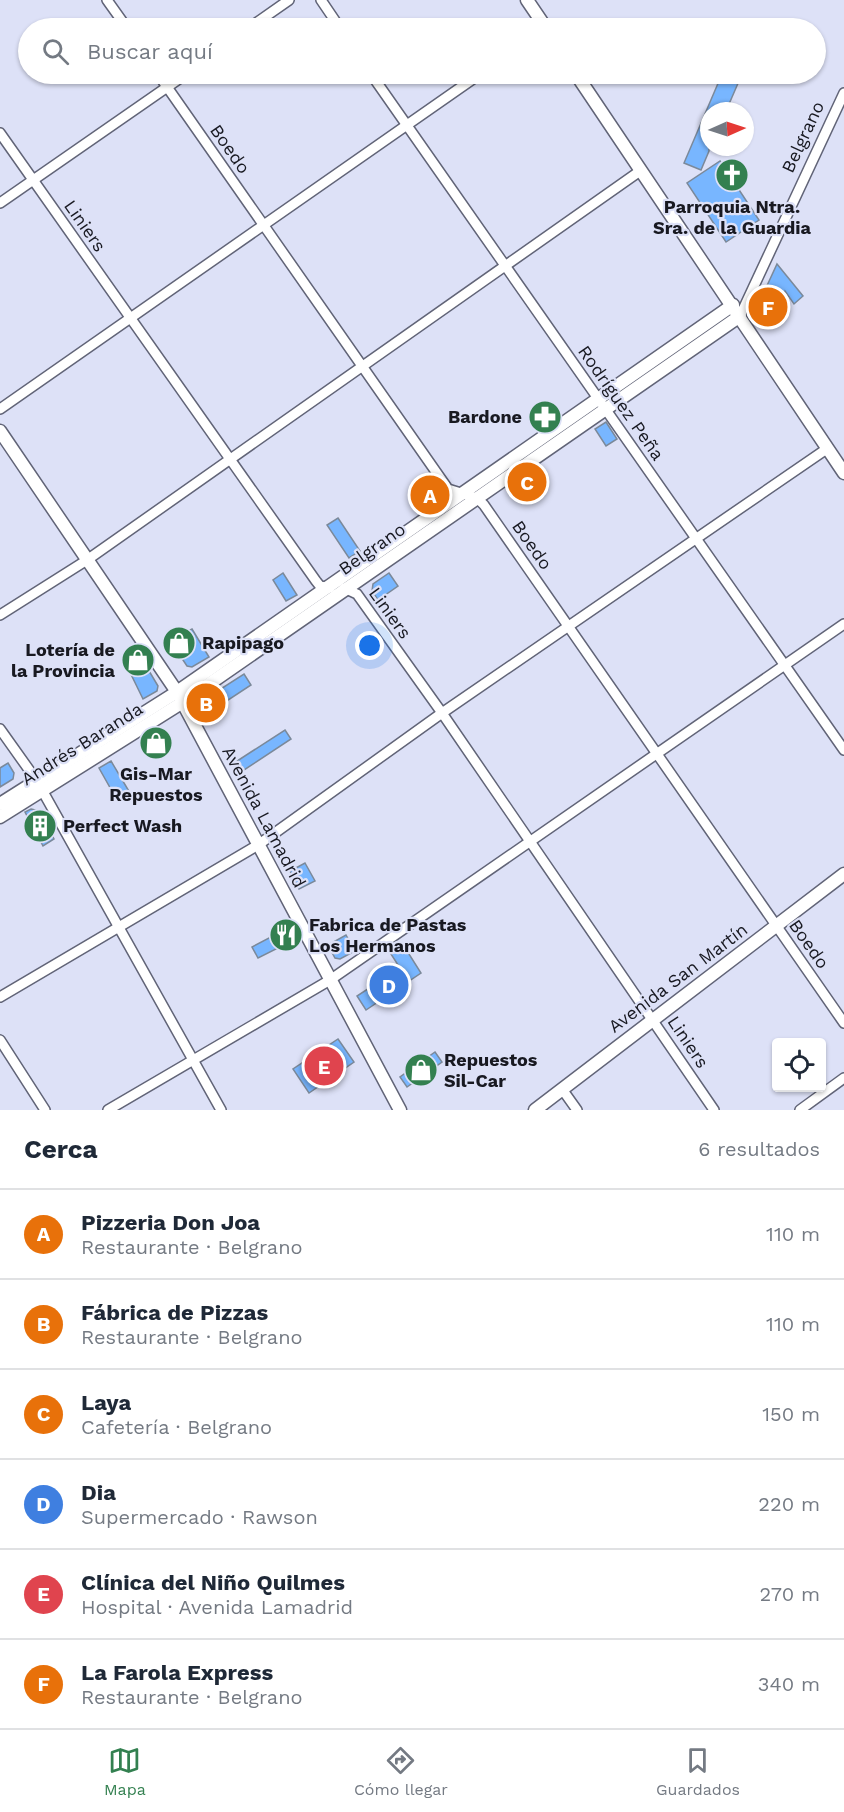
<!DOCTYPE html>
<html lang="es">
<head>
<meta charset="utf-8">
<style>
	:root { --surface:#fff; --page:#f6f6f7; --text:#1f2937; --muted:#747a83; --line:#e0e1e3; --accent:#338050 }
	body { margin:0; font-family:"Work Sans",sans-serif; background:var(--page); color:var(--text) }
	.controls { position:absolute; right:18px; bottom:18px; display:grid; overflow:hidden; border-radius:6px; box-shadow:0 2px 4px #0004 }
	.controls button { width:54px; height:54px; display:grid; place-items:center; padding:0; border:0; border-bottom:2px solid var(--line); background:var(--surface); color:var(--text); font:30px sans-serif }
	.compass { position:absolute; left:700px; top:102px; width:54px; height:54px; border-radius:50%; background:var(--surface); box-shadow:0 2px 4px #0004; rotate:87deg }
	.you { position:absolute; left:370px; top:646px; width:21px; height:21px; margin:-15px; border:4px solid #fff; border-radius:50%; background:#1a73e8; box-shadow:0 0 0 9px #1a73e833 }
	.badge { display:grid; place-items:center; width:39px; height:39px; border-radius:50%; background:var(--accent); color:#fff; font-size:20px; font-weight:700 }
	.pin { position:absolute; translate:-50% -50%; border:3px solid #fff; box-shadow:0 2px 6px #0006 }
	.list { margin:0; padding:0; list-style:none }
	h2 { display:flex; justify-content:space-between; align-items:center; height:78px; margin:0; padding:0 24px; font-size:26px }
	h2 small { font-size:20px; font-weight:400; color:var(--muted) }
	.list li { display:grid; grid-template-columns:39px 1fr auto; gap:18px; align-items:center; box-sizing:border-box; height:90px; padding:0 24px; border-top:2px solid var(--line) }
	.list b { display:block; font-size:22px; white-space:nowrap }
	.list p { margin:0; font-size:20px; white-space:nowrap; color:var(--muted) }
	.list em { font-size:20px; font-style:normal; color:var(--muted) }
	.icon { flex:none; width:33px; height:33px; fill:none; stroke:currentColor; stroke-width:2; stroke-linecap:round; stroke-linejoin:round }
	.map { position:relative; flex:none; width:844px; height:1110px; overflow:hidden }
	.search { position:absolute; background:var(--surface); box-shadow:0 2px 4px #0004; left:18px; right:18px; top:18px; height:66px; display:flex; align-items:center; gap:15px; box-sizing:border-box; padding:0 21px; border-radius:33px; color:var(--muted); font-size:22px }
	.sheet { height:618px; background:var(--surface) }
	nav { display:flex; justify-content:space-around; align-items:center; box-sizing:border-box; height:84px; border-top:2px solid var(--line); background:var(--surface); font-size:16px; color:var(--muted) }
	nav a { display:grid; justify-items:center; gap:3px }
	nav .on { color:var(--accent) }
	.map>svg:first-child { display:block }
</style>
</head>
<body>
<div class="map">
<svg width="844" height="1110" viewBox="0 0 844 1110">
	<rect width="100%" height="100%" fill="#dde1f7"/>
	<g fill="#78b6ff" stroke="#7b899a" stroke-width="1.5">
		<path d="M722,74H742L726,111H709V151L701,170L684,163Z"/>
		<path d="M720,161L759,220L726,242L687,183Z"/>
		<path d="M777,264L803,296L794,304L785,291L770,326L760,312L759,303Z"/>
		<path d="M606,422L617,439L606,446L595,429Z"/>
		<path d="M530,475L544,495L533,502L520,483Z"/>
		<path d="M428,480L436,491L435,498L424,505L414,489Z"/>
		<path d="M338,518L360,551L349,558L327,525Z"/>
		<path d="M283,573L297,595L286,601L273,580Z"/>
		<path d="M389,573L398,586L378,600L372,591L373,584Z"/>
		<path d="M192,629L209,657L192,667L187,666L169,639L179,632L181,635Z"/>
		<path d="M139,654L158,686L157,691L143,699L125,662Z"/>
		<path d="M244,674L251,685L207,714L203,706L205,699Z"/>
		<path d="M159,730L169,748L154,756L144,738Z"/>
		<path d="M285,730L291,739L241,772L234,763Z"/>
		<path d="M111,761L130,793L117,800L99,768Z"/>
		<path d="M8,763L14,773L13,779L0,787V768Z"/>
		<path d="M31,809L39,811L54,839L43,846L25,812Z"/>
		<path d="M305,863L315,881L299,889L290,871Z"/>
		<path d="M288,928L294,940L258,958L252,947Z"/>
		<path d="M346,935L355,951L340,959L335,958L328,945Z"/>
		<path d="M402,943L421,973L366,1010L357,996L400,968L389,951Z"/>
		<path d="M338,1039L354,1062L309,1093L293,1069Z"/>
		<path d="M435,1052L442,1062L407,1087L400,1077Z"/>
	</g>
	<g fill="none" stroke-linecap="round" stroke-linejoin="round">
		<defs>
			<g id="street">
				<path d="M107,0L127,28"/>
				<path d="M321,0L340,28"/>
				<path d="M249,28L289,0"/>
				<path d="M158,74L448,489L477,498L484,505L844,1023"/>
				<path d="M371,74L844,750"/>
				<path d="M0,133L316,581L320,586L330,588"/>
				<path d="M0,203L186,74"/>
				<path d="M740,316L844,93"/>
				<path d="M0,409L480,74"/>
				<path d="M344,588L357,594L442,713L714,1110"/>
				<path d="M0,615L87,560L640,171"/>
				<path d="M0,729L37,781L221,1110"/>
				<path d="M0,997L258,845L442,713L828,448"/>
				<path d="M0,1040L45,1110"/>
				<path d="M562,1089L577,1110"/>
				<path d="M108,1110L330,980L844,624"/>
				<path d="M800,1110L844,1078"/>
			</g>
			<g id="secondary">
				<path d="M527,0L546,28"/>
				<path d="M576,74L844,473"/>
				<path d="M0,431L177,692L400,1110"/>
				<path d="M0,804L177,692L733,305"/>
				<path d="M0,817L183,702L740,316"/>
				<path d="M535,1110L844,874"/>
			</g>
		</defs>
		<use href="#street" stroke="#616477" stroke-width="12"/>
		<use href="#secondary" stroke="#616477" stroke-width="15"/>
		<use href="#street" stroke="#fff" stroke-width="9"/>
		<use href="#secondary" stroke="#fff" stroke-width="12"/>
	</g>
	<defs>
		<symbol id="church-disc" viewBox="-11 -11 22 22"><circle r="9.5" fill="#338050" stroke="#dde1f7"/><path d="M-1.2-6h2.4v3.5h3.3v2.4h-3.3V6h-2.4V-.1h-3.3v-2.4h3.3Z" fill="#fff"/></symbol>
		<symbol id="pharmacy-disc" viewBox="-11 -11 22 22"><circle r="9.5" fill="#338050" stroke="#dde1f7"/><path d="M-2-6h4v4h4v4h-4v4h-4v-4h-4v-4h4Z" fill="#fff"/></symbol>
		<symbol id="shop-disc" viewBox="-11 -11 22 22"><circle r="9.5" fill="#338050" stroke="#dde1f7"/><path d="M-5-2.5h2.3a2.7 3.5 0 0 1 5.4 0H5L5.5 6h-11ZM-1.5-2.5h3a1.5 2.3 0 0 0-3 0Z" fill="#fff"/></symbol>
		<symbol id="building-disc" viewBox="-11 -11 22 22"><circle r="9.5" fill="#338050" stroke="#dde1f7"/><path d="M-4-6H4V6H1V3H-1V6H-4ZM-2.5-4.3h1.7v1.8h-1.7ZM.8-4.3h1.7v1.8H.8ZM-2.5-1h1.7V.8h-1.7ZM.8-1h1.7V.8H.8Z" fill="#fff"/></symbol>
		<symbol id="restaurant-disc" viewBox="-11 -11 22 22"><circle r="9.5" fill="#338050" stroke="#dde1f7"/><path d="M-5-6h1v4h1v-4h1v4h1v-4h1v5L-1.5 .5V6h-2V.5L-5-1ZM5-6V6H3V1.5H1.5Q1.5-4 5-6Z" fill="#fff"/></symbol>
	</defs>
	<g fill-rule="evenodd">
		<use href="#church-disc" x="713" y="156" width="38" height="38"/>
		<use href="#pharmacy-disc" x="526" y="398" width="38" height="38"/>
		<use href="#shop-disc" x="160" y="624" width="38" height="38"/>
		<use href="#shop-disc" x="119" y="641" width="38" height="38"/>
		<use href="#shop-disc" x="137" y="724" width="38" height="38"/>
		<use href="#building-disc" x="21" y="807" width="38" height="38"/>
		<use href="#restaurant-disc" x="267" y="916" width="38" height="38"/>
		<use href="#shop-disc" x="402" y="1051" width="38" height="38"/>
	</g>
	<g text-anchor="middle" stroke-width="4.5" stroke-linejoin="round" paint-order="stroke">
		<g font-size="18" fill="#181921" stroke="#dde1f7">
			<text transform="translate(803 137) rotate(-65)" y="6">Belgrano</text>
			<text transform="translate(230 149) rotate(55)" y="6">Boedo</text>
			<text transform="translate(85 226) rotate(55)" y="6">Liniers</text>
			<text transform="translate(621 403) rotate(55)" y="6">Rodríguez Peña</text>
			<text transform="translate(532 545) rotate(55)" y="6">Boedo</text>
			<text transform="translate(372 549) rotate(-35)" y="6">Belgrano</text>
			<text transform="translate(390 613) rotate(54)" y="6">Liniers</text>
			<text transform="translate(82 744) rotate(-32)" y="6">Andrés Baranda</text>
			<text transform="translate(264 817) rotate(62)" y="6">Avenida Lamadrid</text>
			<text transform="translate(809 944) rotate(55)" y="6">Boedo</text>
			<text transform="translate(678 978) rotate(-37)" y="6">Avenida San Martín</text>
			<text transform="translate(688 1042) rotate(56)" y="6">Liniers</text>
		</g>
		<g font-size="18" font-weight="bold" fill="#181921" stroke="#dde1f7" text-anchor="start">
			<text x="732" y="213" text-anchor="middle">Parroquia Ntra.<tspan x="732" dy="21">Sra. de la Guardia</tspan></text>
			<text x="522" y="423" text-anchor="end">Bardone</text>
			<text x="202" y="649">Rapipago</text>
			<text x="115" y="656" text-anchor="end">Lotería de<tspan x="115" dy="21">la Provincia</tspan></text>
			<text x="156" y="780" text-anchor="middle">Gis-Mar<tspan x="156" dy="21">Repuestos</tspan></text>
			<text x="63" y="832">Perfect Wash</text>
			<text x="309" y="931">Fabrica de Pastas<tspan x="309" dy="21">Los Hermanos</tspan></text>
			<text x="444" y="1066">Repuestos<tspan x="444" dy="21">Sil-Car</tspan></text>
		</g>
	</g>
</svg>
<div class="controls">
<button><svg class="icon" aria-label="locate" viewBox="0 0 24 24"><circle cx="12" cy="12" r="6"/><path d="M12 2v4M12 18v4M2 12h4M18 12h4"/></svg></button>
</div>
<svg class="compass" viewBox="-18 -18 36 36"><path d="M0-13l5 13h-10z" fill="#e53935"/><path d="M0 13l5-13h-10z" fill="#747a83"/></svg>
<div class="you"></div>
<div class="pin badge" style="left:430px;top:495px;background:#e8710a">A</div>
<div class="pin badge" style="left:206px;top:703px;background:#e8710a">B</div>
<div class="pin badge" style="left:527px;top:482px;background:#e8710a">C</div>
<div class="pin badge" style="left:389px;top:985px;background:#3f7fe0">D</div>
<div class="pin badge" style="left:324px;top:1066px;background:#e0444e">E</div>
<div class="pin badge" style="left:768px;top:307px;background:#e8710a">F</div>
<div class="search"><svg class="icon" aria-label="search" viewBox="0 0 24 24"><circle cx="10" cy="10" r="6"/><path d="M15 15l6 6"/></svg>Buscar aquí</div>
</div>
<section class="sheet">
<h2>Cerca<small>6 resultados</small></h2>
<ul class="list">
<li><span class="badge" style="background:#e8710a">A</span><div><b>Pizzeria Don Joa</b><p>Restaurante · Belgrano</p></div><em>110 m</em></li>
<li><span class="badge" style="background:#e8710a">B</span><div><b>Fábrica de Pizzas</b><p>Restaurante · Belgrano</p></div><em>110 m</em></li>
<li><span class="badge" style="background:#e8710a">C</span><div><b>Laya</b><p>Cafetería · Belgrano</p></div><em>150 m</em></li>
<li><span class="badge" style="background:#3f7fe0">D</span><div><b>Dia</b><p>Supermercado · Rawson</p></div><em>220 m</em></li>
<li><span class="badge" style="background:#e0444e">E</span><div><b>Clínica del Niño Quilmes</b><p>Hospital · Avenida Lamadrid</p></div><em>270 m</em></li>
<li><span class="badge" style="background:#e8710a">F</span><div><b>La Farola Express</b><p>Restaurante · Belgrano</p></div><em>340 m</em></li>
</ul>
</section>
<nav>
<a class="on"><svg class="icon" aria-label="map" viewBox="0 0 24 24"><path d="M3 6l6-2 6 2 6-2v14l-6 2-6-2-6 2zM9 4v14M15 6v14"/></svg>Mapa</a>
<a><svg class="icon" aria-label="directions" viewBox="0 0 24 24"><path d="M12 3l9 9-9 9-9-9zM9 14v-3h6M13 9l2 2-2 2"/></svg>Cómo llegar</a>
<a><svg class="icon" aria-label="saved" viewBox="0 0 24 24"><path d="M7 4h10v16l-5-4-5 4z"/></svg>Guardados</a>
</nav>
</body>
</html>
